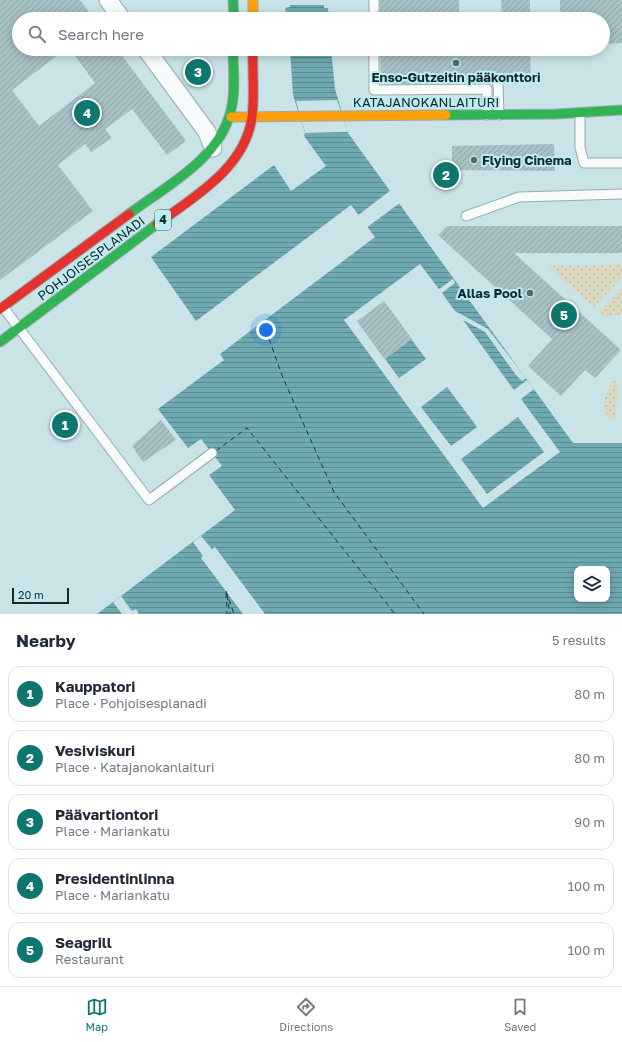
<!DOCTYPE html>
<html lang="en">
<head>
<meta charset="utf-8">
<style>
	:root { --surface:#fff; --page:#f6f6f7; --text:#1f2937; --muted:#747a83; --line:#e0e1e3; --accent:#0f766e }
	body { margin:0; font-family:"Golos Text",sans-serif; background:var(--page); color:var(--text) }
	.controls { position:absolute; right:12px; bottom:12px; display:grid; overflow:hidden; border-radius:8px; box-shadow:0 2px 10px #0003 }
	.controls button { width:36px; height:36px; display:grid; place-items:center; padding:0; border:0; border-bottom:1px solid var(--line); background:var(--surface); color:var(--text); font:20px sans-serif }
	.scale { position:absolute; left:12px; bottom:10px; width:57px; box-sizing:border-box; padding-left:4px; border:2px solid #15282a; border-top:0; font-size:11px; line-height:14px; white-space:nowrap; color:#15282a; -webkit-text-stroke:3px #bdedf2; paint-order:stroke }
	.you { position:absolute; left:266px; top:330px; width:14px; height:14px; margin:-10px; border:3px solid #fff; border-radius:50%; background:#1a73e8; box-shadow:0 0 0 6px #1a73e833 }
	.badge { display:grid; place-items:center; width:26px; height:26px; border-radius:50%; background:var(--accent); color:#fff; font-size:13px; font-weight:700 }
	.pin { position:absolute; translate:-50% -50%; border:2px solid #fff; box-shadow:0 1px 4px #0006 }
	.list { margin:0; padding:0; list-style:none }
	h2 { display:flex; justify-content:space-between; align-items:center; height:52px; margin:0; padding:0 16px; font-size:17px }
	h2 small { font-size:13px; font-weight:400; color:var(--muted) }
	.list li { display:grid; grid-template-columns:26px 1fr auto; gap:12px; align-items:center; box-sizing:border-box; height:56px; margin:0 8px 8px; padding:0 8px; border:1px solid var(--line); border-radius:12px }
	.list b { display:block; font-size:15px; white-space:nowrap }
	.list p { margin:0; font-size:13px; white-space:nowrap; color:var(--muted) }
	.list em { font-size:13px; font-style:normal; color:var(--muted) }
	.icon { flex:none; width:22px; height:22px; fill:none; stroke:currentColor; stroke-width:2; stroke-linecap:round; stroke-linejoin:round }
	.map { position:relative; flex:none; width:622px; height:614px; overflow:hidden }
	.search { position:absolute; background:var(--surface); box-shadow:0 2px 10px #0003; left:12px; right:12px; top:12px; height:44px; display:flex; align-items:center; gap:10px; box-sizing:border-box; padding:0 14px; border-radius:22px; color:var(--muted); font-size:15px }
	.sheet { height:372px; background:var(--surface) }
	nav { display:flex; justify-content:space-around; align-items:center; box-sizing:border-box; height:56px; border-top:1px solid var(--line); background:var(--surface); font-size:11px; color:var(--muted) }
	nav a { display:grid; justify-items:center; gap:2px }
	nav .on { color:var(--accent) }
	.map>svg:first-child { display:block }
</style>
</head>
<body>
<div class="map">
<svg width="622" height="614" viewBox="0 0 622 614">
	<defs>
		<pattern id="green-dots" width="8" height="8" patternUnits="userSpaceOnUse"><rect width="8" height="8" fill="#dbd8c2"/><path d="M2 2h.1M6 6h.1" fill="none" stroke="#bbb9a7" stroke-width="1.8" stroke-linecap="round"/></pattern>
		<pattern id="water-rules" width="6" height="5" patternUnits="userSpaceOnUse"><rect width="6" height="5" fill="#6eaab0"/><path d="M0 2.5h6" fill="none" stroke="#598a8f"/></pattern>
		<pattern id="building-hatch" width="6" height="6" patternUnits="userSpaceOnUse"><rect width="6" height="6" fill="#a7c1c4"/><path d="M-1 1l2-2M0 6l6-6M5 7l2-2" fill="none" stroke="#8fa6a9"/></pattern>
	</defs>
	<rect width="100%" height="100%" fill="#c9e3e6"/>
	<g fill="url(#green-dots)">
		<path d="M622,265V277L594,307L548,266Z"/>
		<path d="M622,287V314L605,317L599,312Z"/>
		<path d="M615,380L618,382L616,420C594,416 606,390 615,380Z"/>
	</g>
	<g fill="url(#water-rules)" fill-rule="evenodd">
		<path d="M290,0H324V8H328L329,19H287L285,8L290,7Z"/>
		<path d="M290,49H331L335,89L348,133L573,443H622V614H97L235,510L209,475L222,466L201,439L188,448L158,409L224,360L220,354L375,237L351,205L196,321L151,257L274,165L291,191L326,166L304,136L305,133L293,95ZM577,569H607V599H577Z"/>
	</g>
	<g fill="#c9e3e6" fill-rule="evenodd">
		<rect x="290" y="0" width="34" height="5"/>
		<path d="M337,100L348,132L305,133L296,101Z"/>
		<path d="M391,190L400,203L366,228L357,216Z"/>
		<path d="M420,264L439,289L453,279L455,283L442,293L455,311L488,329L526,378L522,381L516,375L485,332L463,320L514,390L527,380L534,389L521,399L560,452L483,508L344,320ZM411,339L426,359L399,378L385,359ZM447,387L477,427L451,446L421,407ZM518,417L544,452L487,494L461,459Z"/>
		<path d="M201,536L212,549L215,547L265,614H243L201,558L203,556L193,542Z"/>
		<path d="M121,596L132,611L136,609L139,614H122L113,602Z"/>
	</g>
	<g fill="none" stroke-linecap="round" stroke-linejoin="round">
		<g stroke="#153a3e" stroke-width="1" stroke-dasharray="5 4" stroke-linecap="butt">
			<path d="M263,322L283,378L334,492L424,614"/>
			<path d="M216,451L247,428L395,614"/>
			<path d="M226,591L234,614"/>
			<path d="M226,593L227,614"/>
			<path d="M227,595L230,614"/>
		</g>
	</g>
	<g fill="url(#building-hatch)">
		<path d="M0,0H80L94,19H19V49H66L12,90L39,126L95,83L70,49H117L186,141L167,155L132,109L105,129L112,138L91,152L85,144L58,165L93,211L0,280Z"/>
		<rect x="380" y="0" width="79" height="19"/>
		<path d="M501,0H530V19H502Z"/>
		<path d="M560,0H622V43L603,44V19H560Z"/>
		<path d="M380,49H530L531,83L504,84L503,81L498,78L495,79L492,84H381Z"/>
		<path d="M554,144L555,171L452,170V146Z"/>
		<path d="M447,226H622V253H514L621,350L595,378L585,370L561,396L528,366L552,339L438,235Z"/>
		<path d="M384,301L412,339L384,359L357,321Z"/>
		<path d="M161,420L176,440L143,462L132,446Z"/>
	</g>
	<g fill="none" stroke-linecap="round" stroke-linejoin="round">
		<defs>
			<g id="lane">
				<path d="M374,0V19"/>
				<path d="M374,49V90L487,89V115"/>
				<path d="M498,84L499,115"/>
				<path d="M580,113V147L584,163H622"/>
				<path d="M466,216L519,197L622,194"/>
				<path d="M3,307L149,500L212,453"/>
			</g>
			<g id="street">
				<path d="M108,0L122,19"/>
				<path d="M146,49L207,132L213,148"/>
			</g>
			<g id="fast">
				<path d="M233,0L234,19"/>
				<path d="M446,115L556,114L622,110"/>
				<path d="M129,214C166,186 220,159 231,110C236,90 233,69 233,49"/>
				<path d="M0,342L157,224"/>
			</g>
			<g id="slow">
				<path d="M253,0V19"/>
				<path d="M231,117L446,115"/>
			</g>
			<g id="jam">
				<path d="M157,224C195,196 245,168 252,117C255,95 252,71 253,49"/>
				<path d="M0,309L129,214"/>
			</g>
		</defs>
		<use href="#lane" stroke="#98acae" stroke-width="11"/>
		<use href="#street" stroke="#98acae" stroke-width="19"/>
		<use href="#fast" stroke="#98acae" stroke-width="11"/>
		<use href="#slow" stroke="#98acae" stroke-width="11"/>
		<use href="#jam" stroke="#98acae" stroke-width="11"/>
		<use href="#lane" stroke="#f7fbfb" stroke-width="9"/>
		<use href="#street" stroke="#f7fbfb" stroke-width="17"/>
		<use href="#fast" stroke="#30b455" stroke-width="9"/>
		<use href="#slow" stroke="#ff9f0a" stroke-width="9"/>
		<use href="#jam" stroke="#e5322d" stroke-width="9"/>
	</g>
	<g fill="#54696c" stroke="#bdedf2" stroke-width="1.5">
		<circle cx="456" cy="63" r="4"/>
		<circle cx="474" cy="160" r="4"/>
		<circle cx="530" cy="293" r="4"/>
	</g>
	<g text-anchor="middle" stroke-width="4" stroke-linejoin="round" paint-order="stroke">
		<rect fill="#bdedf2" stroke="#476366" stroke-width="1" x="155" y="210" width="16" height="20" rx="3"/>
		<g font-size="12" font-weight="bold" fill="#15282a">
			<text x="163" y="224">4</text>
		</g>
		<g font-size="13" font-weight="bold" fill="#15282a" stroke="#bdedf2">
			<text x="456" y="82">Enso-Gutzeitin pääkonttori</text>
			<text x="482" y="165" text-anchor="start">Flying Cinema</text>
			<text x="522" y="298" text-anchor="end">Allas Pool</text>
		</g>
		<g font-size="13" fill="#15282a" stroke="#bdedf2">
			<text x="426" y="107">KATAJANOKANLAITURI</text>
			<text transform="translate(91 258) rotate(-37)" y="5">POHJOISESPLANADI</text>
		</g>
	</g>
</svg>
<div class="controls">
<button><svg class="icon" aria-label="layers" viewBox="0 0 24 24"><path d="M12 4l9 5-9 5-9-5zM3 14l9 5 9-5"/></svg></button>
</div>
<div class="scale">20 m</div>
<div class="you"></div>
<div class="pin badge" style="left:65px;top:425px">1</div>
<div class="pin badge" style="left:446px;top:175px">2</div>
<div class="pin badge" style="left:198px;top:72px">3</div>
<div class="pin badge" style="left:87px;top:113px">4</div>
<div class="pin badge" style="left:564px;top:315px">5</div>
<div class="search"><svg class="icon" aria-label="search" viewBox="0 0 24 24"><circle cx="10" cy="10" r="6"/><path d="M15 15l6 6"/></svg>Search here</div>
</div>
<section class="sheet">
<h2>Nearby<small>5 results</small></h2>
<ul class="list">
<li><span class="badge">1</span><div><b>Kauppatori</b><p>Place · Pohjoisesplanadi</p></div><em>80 m</em></li>
<li><span class="badge">2</span><div><b>Vesiviskuri</b><p>Place · Katajanokanlaituri</p></div><em>80 m</em></li>
<li><span class="badge">3</span><div><b>Päävartiontori</b><p>Place · Mariankatu</p></div><em>90 m</em></li>
<li><span class="badge">4</span><div><b>Presidentinlinna</b><p>Place · Mariankatu</p></div><em>100 m</em></li>
<li><span class="badge">5</span><div><b>Seagrill</b><p>Restaurant</p></div><em>100 m</em></li>
</ul>
</section>
<nav>
<a class="on"><svg class="icon" aria-label="map" viewBox="0 0 24 24"><path d="M3 6l6-2 6 2 6-2v14l-6 2-6-2-6 2zM9 4v14M15 6v14"/></svg>Map</a>
<a><svg class="icon" aria-label="directions" viewBox="0 0 24 24"><path d="M12 3l9 9-9 9-9-9zM9 14v-3h6M13 9l2 2-2 2"/></svg>Directions</a>
<a><svg class="icon" aria-label="saved" viewBox="0 0 24 24"><path d="M7 4h10v16l-5-4-5 4z"/></svg>Saved</a>
</nav>
</body>
</html>
